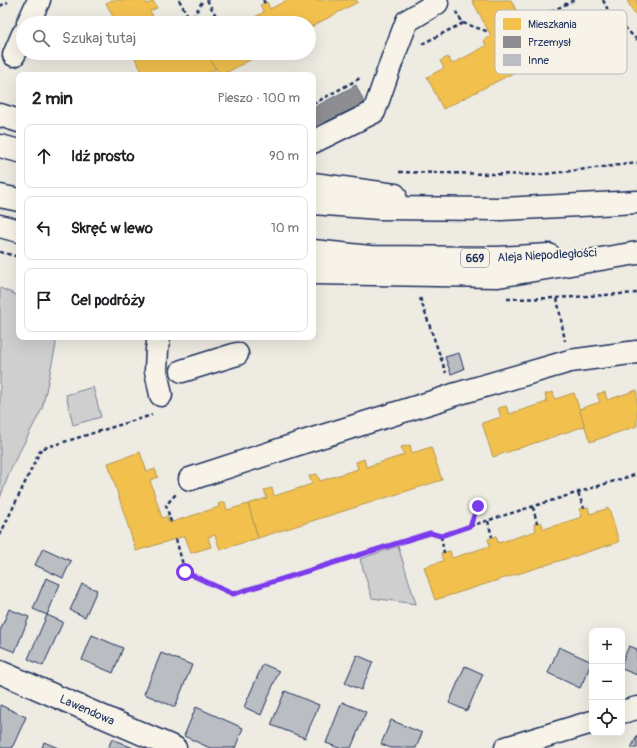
<!DOCTYPE html>
<html lang="pl">
<head>
<meta charset="utf-8">
<style>
	:root { --surface:#fff; --page:#f2f2f2; --text:#202124; --muted:#757577; --line:#e0e0e0 }
	body { margin:0; font-family:Pangolin,sans-serif; background:var(--page); color:var(--text) }
	.controls { position:absolute; right:12px; bottom:12px; display:grid; overflow:hidden; border-radius:8px; box-shadow:0 4px 16px #0002 }
	.controls button { width:36px; height:36px; display:grid; place-items:center; padding:0; border:0; border-bottom:1px solid var(--line); background:var(--surface); color:var(--text); font:20px sans-serif }
	.stop { position:absolute; width:12px; height:12px; margin:-9px; border:3px solid #7c3aed; border-radius:50%; background:#fff }
	.stop.end { background:#7c3aed; border-color:#fff; box-shadow:0 1px 4px #0008 }
	.list { margin:0; padding:0; list-style:none }
	h2 { display:flex; justify-content:space-between; align-items:center; height:52px; margin:0; padding:0 16px; font-size:17px }
	h2 small { font-size:13px; font-weight:400; color:var(--muted) }
	.list li { display:grid; grid-template-columns:26px 1fr auto; gap:12px; align-items:center; box-sizing:border-box; height:64px; margin:0 8px 8px; padding:0 8px; border:1px solid var(--line); border-radius:8px }
	.list b { display:block; font-size:15px; white-space:nowrap }
	.list em { font-size:13px; font-style:normal; color:var(--muted) }
	.icon { flex:none; width:22px; height:22px; fill:none; stroke:currentColor; stroke-width:2; stroke-linecap:round; stroke-linejoin:round }
	.map { position:relative; flex:none; width:637px; height:748px; overflow:hidden }
	.search { position:absolute; background:var(--surface); box-shadow:0 4px 16px #0002; left:16px; top:16px; width:300px; height:44px; display:flex; align-items:center; gap:10px; box-sizing:border-box; padding:0 14px; border-radius:22px; color:var(--muted); font-size:15px }
	.panel { position:absolute; background:var(--surface); box-shadow:0 4px 16px #0002; left:16px; top:72px; width:300px; height:268px; border-radius:8px }
	.map>svg:first-child { display:block }
</style>
</head>
<body>
<div class="map">
<svg width="637" height="748" viewBox="0 0 637 748">
	<rect width="100%" height="100%" fill="#eeebe2"/>
	<filter id="ink" filterUnits="userSpaceOnUse"><feTurbulence type="fractalNoise" baseFrequency=".025" numOctaves="2"/><feDisplacementMap in="SourceGraphic" scale="8" xChannelSelector="R" yChannelSelector="G"/><feConvolveMatrix kernelMatrix="1 2 1 2 8 2 1 2 1" color-interpolation-filters="sRGB"/></filter>
	<g filter="url(#ink)">
		<g fill="#cfcfcf" stroke="#757f96">
			<path d="M0,288L19,296V337H55L56,345L42,409L12,466L0,498Z"/>
			<path d="M93,387L101,417L73,425L66,395Z"/>
			<path d="M398,546L416,604L372,598L360,559Z"/>
		</g>
		<g fill="#f2c14e" stroke="#b29553">
			<path d="M112,0H144L147,4L153,1L157,8L150,11L157,23H116L106,3Z"/>
			<path d="M287,0H356L358,2L309,28V23H244L264,12L260,5L267,2L270,9Z"/>
			<path d="M472,0H511L517,12L501,20L525,67L443,109L427,77L444,68L440,61L448,57L452,64L486,46L484,40L491,36Z"/>
			<path d="M627,0H637V13L634,14Z"/>
			<path d="M132,53H207L216,69L205,75H144Z"/>
			<path d="M207,53H263L222,75H219Z"/>
			<path d="M637,390V426L590,442L579,409L600,402L597,394L605,392L607,400Z"/>
			<path d="M553,392L555,399L574,393L585,426L493,457L482,423L501,417L498,408L506,406L509,414L547,402L545,394Z"/>
			<path d="M410,445L412,453L431,447L442,480L258,538L248,504L267,498L264,490L272,488L274,496L312,484L309,476L317,474L320,481L358,469L356,462L364,459L366,467L404,455L401,447Z"/>
			<path d="M140,452L147,472L155,469L158,477L150,480L162,518L167,516L169,523L219,507L218,504L225,502L227,510L248,504L258,538L220,550L215,535L208,537L211,547L191,553L185,536L136,551L108,463Z"/>
			<path d="M588,507L590,514L609,508L619,542L435,600L424,567L443,561L441,553L450,551L452,558L490,546L488,539L496,536L498,543L536,531L534,524L537,523L541,522L544,529L582,517L579,509Z"/>
		</g>
		<path fill="#8d8d92" stroke="#6b7182" d="M356,85L365,104L313,131V108Z"/>
		<g fill="#babdc2" stroke="#1b2f5e">
			<path d="M459,353L464,369L451,374L445,357Z"/>
			<path d="M43,548L71,561L63,578L35,565Z"/>
			<path d="M46,578L60,584L47,615L33,609Z"/>
			<path d="M82,584L97,590L85,617L70,610Z"/>
			<path d="M9,609L29,617L15,652L0,646V631Z"/>
			<path d="M47,615L63,622L43,666L28,659Z"/>
			<path d="M92,635L123,648L113,673L82,660Z"/>
			<path d="M629,646L637,649V675L622,669V662Z"/>
			<path d="M559,647L592,662L580,688L548,673Z"/>
			<path d="M161,653L192,665L175,707L144,694Z"/>
			<path d="M357,655L373,662L361,690L345,683Z"/>
			<path d="M263,664L279,671L261,715L244,707Z"/>
			<path d="M465,666L483,674L467,711L449,703Z"/>
			<path d="M285,691L319,705L305,738L271,725Z"/>
			<path d="M342,702L366,712L351,748H339L326,743Z"/>
			<path d="M0,705L26,717L12,748H0Z"/>
			<path d="M196,707L243,728L235,748H210L184,736Z"/>
			<path d="M391,720L422,733L416,748H391L381,744Z"/>
			<path d="M637,736V748H631Z"/>
			<path d="M112,739L133,748H108Z"/>
			<path d="M44,742L58,748H42Z"/>
		</g>
		<g fill="none" stroke-linecap="round" stroke-linejoin="round">
			<defs>
				<g id="minor">
					<path d="M28,23L39,0"/>
					<path d="M14,55L23,34"/>
					<path d="M313,142L374,112L392,60L407,21L437,3L436,0"/>
					<path d="M159,337L157,349L156,371L161,395"/>
					<path d="M182,371L237,354"/>
					<path d="M190,479L307,441L442,399L453,395L570,361L637,352"/>
					<path id="s1" d="M0,672L175,748"/>
					<path d="M622,712L637,708"/>
					<path d="M506,748L592,722"/>
				</g>
				<g id="major">
					<path d="M0,115L19,121"/>
					<path d="M0,146L19,151"/>
					<path d="M313,184L395,195"/>
					<path d="M0,196L19,200"/>
					<path d="M313,203L379,208L501,209L637,202"/>
					<path d="M0,226L19,231"/>
					<path d="M313,251L370,257L497,258L549,255"/>
					<path d="M313,273L498,276L637,253"/>
				</g>
			</defs>
			<use href="#minor" stroke="#1b2f5e" stroke-width="25"/>
			<use href="#major" stroke="#1b2f5e" stroke-width="25"/>
			<g stroke="#1b2f5e" stroke-width="2.5" stroke-dasharray="4 3" stroke-linecap="butt">
				<path d="M179,0L191,21L203,0"/>
				<path d="M207,0L220,23"/>
				<path d="M263,0L265,3"/>
				<path d="M603,0L608,10L637,40"/>
				<path d="M0,6L8,2"/>
				<path d="M463,23L489,32"/>
				<path d="M507,31H513L574,0"/>
				<path d="M422,44L463,23L456,12"/>
				<path d="M313,104L362,77"/>
				<path d="M399,172L537,175L637,163"/>
				<path d="M0,252L19,257"/>
				<path d="M420,298L446,373"/>
				<path d="M557,298L565,341"/>
				<path d="M507,299L556,298L637,293"/>
				<path d="M578,493L584,508"/>
				<path d="M533,507L537,523"/>
				<path d="M488,521L492,537"/>
				<path d="M171,522L166,505L176,494"/>
				<path d="M470,526L637,474"/>
				<path d="M0,535L41,449L152,415"/>
				<path d="M441,536L444,553"/>
				<path d="M176,539L185,572L233,594L431,533L441,536L470,526L478,506"/>
			</g>
			<use href="#minor" stroke="#f7f3e8" stroke-width="22"/>
			<use href="#major" stroke="#f7f3e8" stroke-width="22"/>
		</g>
	</g>
	<g fill="none" stroke-linecap="round" stroke-linejoin="round" filter="url(#ink)">
		<path stroke="#7c3aed" stroke-width="5" d="M185,572L233,594L430,533L441,536L470,526L478,506"/>
	</g>
	<g text-anchor="middle" stroke-width="4" stroke-linejoin="round" paint-order="stroke">
		<rect fill="#f7f3e8" stroke="#5d6a87" stroke-width="1" x="461" y="249" width="28" height="18" rx="3"/>
		<g font-size="11" font-weight="bold" fill="#1b2f5e">
			<text x="475" y="262">669</text>
		</g>
		<g font-size="12" fill="#1b2f5e" stroke="#f7f3e8">
			<text transform="translate(547 255) rotate(-3)" y="4">Aleja Niepodległości</text>
			<text dy="4" stroke="none"><textPath href="#s1" startOffset="95">Lawendowa</textPath></text>
		</g>
	</g>
	<rect x="495" y="10" width="132" height="64" rx="6" fill="#f7f3e8" stroke="#b5b8bf" stroke-width="1"/>
	<rect x="503" y="18" width="18" height="12" fill="#f2c14e"/>
	<rect x="503" y="36" width="18" height="12" fill="#8d8d92"/>
	<rect x="503" y="54" width="18" height="12" fill="#babdc2"/>
	<g font-size="11" fill="#1b2f5e">
		<text x="528" y="28">Mieszkania</text>
		<text x="528" y="46">Przemysł</text>
		<text x="528" y="64">Inne</text>
	</g>
</svg>
<div class="controls">
<button>+</button>
<button>−</button>
<button><svg class="icon" aria-label="locate" viewBox="0 0 24 24"><circle cx="12" cy="12" r="6"/><path d="M12 2v4M12 18v4M2 12h4M18 12h4"/></svg></button>
</div>
<div class="stop" style="left:185px;top:572px"></div>
<div class="stop end" style="left:478px;top:506px"></div>
<div class="search"><svg class="icon" aria-label="search" viewBox="0 0 24 24"><circle cx="10" cy="10" r="6"/><path d="M15 15l6 6"/></svg>Szukaj tutaj</div>
<section class="panel">
<h2>2 min<small>Pieszo · 100 m</small></h2>
<ul class="list">
<li><svg class="icon" aria-label="ahead" viewBox="0 0 24 24"><path d="M12 20V5M6 11l6-6 6 6"/></svg><div><b>Idź prosto</b></div><em>90 m</em></li>
<li><svg class="icon" aria-label="left" viewBox="0 0 24 24"><path d="M17 20v-9H6M10 6l-5 5 5 5"/></svg><div><b>Skręć w lewo</b></div><em>10 m</em></li>
<li><svg class="icon" aria-label="arrive" viewBox="0 0 24 24"><path d="M6 21V4h12l-3 4 3 4H6"/></svg><div><b>Cel podróży</b></div></li>
</ul>
</section>
</div>
</body>
</html>
